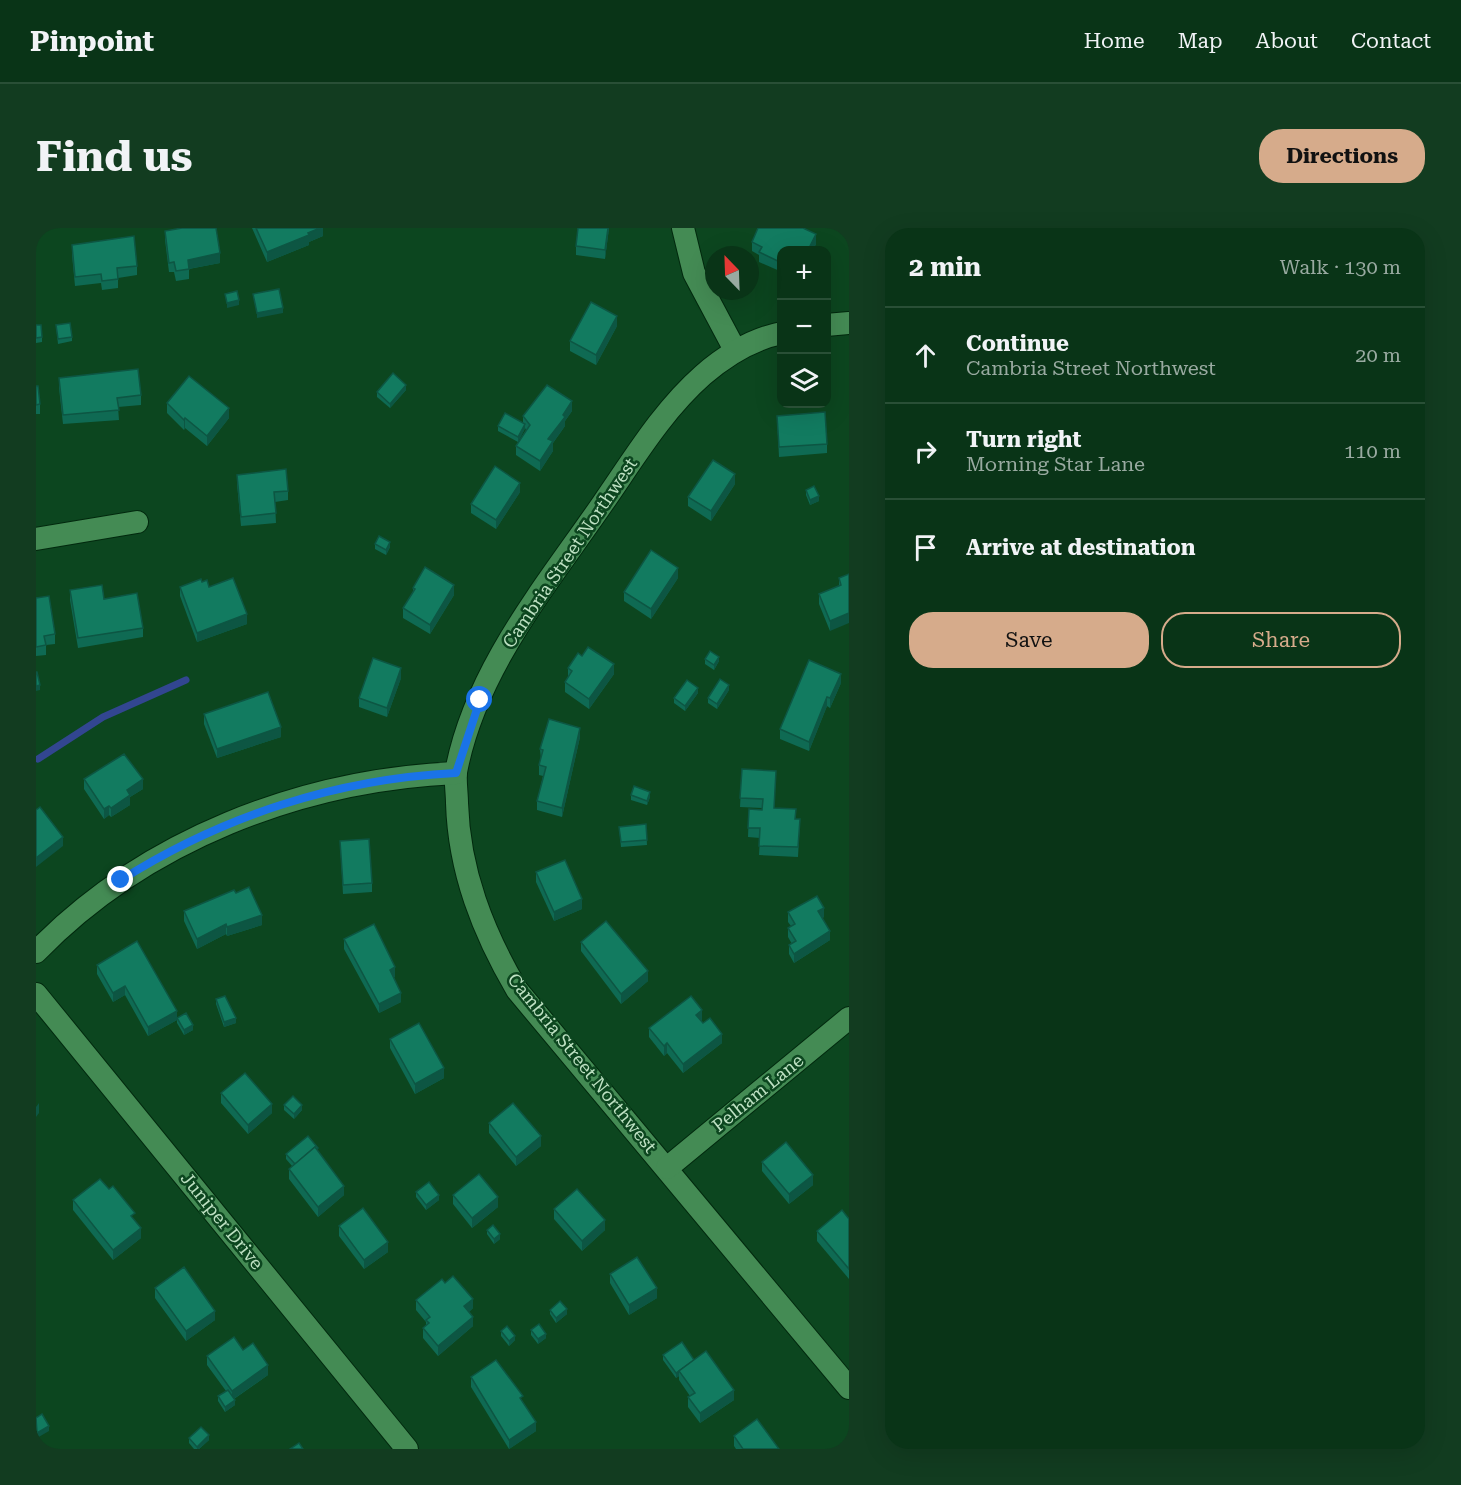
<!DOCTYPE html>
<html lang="en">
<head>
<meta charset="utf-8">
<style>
	:root { --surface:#093417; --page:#123c20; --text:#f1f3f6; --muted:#99aaa1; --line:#294f36; --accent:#d6ab8b }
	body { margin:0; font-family:"Roboto Serif",serif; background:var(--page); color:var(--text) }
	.controls { position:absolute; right:18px; top:18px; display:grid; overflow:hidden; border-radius:12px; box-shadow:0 6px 24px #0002 }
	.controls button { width:54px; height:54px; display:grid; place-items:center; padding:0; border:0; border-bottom:2px solid var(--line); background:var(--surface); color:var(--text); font:30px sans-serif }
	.compass { position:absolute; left:669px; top:18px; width:54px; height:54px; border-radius:50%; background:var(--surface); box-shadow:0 6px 24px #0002; rotate:337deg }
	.stop { position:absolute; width:18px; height:18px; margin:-14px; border:4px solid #1a73e8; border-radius:50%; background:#fff }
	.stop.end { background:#1a73e8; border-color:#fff; box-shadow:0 2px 6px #0008 }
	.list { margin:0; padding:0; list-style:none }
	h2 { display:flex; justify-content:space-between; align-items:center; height:78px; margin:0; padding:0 24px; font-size:26px }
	h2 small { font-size:20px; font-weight:400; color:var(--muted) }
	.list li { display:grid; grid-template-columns:39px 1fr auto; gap:18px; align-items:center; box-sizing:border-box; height:96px; padding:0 24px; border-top:2px solid var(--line) }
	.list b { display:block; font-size:22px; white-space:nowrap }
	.list p { margin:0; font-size:20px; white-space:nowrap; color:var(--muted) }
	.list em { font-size:20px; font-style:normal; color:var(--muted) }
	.actions { display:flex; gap:12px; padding:18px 24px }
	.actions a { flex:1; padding:14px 0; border:2px solid var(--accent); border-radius:24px; text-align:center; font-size:21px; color:var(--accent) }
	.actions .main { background:var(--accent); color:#111 }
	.icon { flex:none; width:33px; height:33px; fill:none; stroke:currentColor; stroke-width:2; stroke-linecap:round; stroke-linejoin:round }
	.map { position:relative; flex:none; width:813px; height:1221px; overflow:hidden; border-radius:24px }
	header { display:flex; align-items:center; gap:36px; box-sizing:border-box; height:84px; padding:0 30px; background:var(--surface); border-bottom:2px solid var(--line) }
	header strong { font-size:28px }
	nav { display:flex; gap:33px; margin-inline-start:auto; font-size:21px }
	.intro { display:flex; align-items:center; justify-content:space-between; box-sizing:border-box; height:144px; padding:0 36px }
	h1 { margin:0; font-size:42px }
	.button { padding:15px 27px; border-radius:24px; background:var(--accent); color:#111; font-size:21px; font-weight:700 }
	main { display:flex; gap:36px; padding:0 36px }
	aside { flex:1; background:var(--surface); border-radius:24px; box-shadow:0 6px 24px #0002 }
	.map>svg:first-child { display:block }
</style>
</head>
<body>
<header>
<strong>Pinpoint</strong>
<nav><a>Home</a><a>Map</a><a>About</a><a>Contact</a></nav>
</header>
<div class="intro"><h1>Find us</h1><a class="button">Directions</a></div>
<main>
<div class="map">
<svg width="813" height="1221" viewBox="0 0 813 1221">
	<rect width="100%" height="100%" fill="#0c461f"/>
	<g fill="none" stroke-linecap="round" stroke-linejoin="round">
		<path stroke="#324690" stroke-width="7" d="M2,531L67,489L150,452"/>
		<defs>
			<g id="street">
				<path d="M647,0L658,45L699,122"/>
				<path d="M790,97L813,95"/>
				<path d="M746,105C716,111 689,128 667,147C626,183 597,232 567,275C510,358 439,442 420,544C419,554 421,565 421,575C423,643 447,704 481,762L813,1160"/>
				<path d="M0,311L101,294"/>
				<path d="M0,724C109,612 265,552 420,545"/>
				<path d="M0,766L371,1221"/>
				<path d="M631,940L813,790"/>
			</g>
		</defs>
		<use href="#street" stroke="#02290e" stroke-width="24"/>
		<use href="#street" stroke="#448b54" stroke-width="22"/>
	</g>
	<g fill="#0f6a53">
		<path d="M216,0H287V8L273,14V17L231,34Z"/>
		<path d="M542,0H573L569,31L540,27V18Z"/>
		<path d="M129,3L184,35L153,41V51L140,53L138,44H133L129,12Z"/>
		<path d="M716,14L780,16L777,22H746V44L723,34V27L716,23Z"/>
		<path d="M36,17L101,38V47L82,50V60L66,62L65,55L39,58L36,27Z"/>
		<path d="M0,97L6,109V114L0,115Z"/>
		<path d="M20,97L36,109V113L22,116Z"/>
		<path d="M581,98L560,137L534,123V113Z"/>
		<path d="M23,150L105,167V177L82,179L83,192L27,196L23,160Z"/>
		<path d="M0,158L4,176V186H0Z"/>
		<path d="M370,162L354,180L341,169V164Z"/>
		<path d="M131,175L193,190L171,218L149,200L148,202L131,185Z"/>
		<path d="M536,183L529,193V198L517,215V223L504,243L480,227V218L490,202L489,200L482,214L462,203V198L487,195V188Z"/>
		<path d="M741,188L791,216V225L743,229Z"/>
		<path d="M201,247L252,263V272L239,274L240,295L205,298L201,256Z"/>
		<path d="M699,256L675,293L652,278V269Z"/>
		<path d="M770,262L783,273L774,277L770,267Z"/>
		<path d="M484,264L460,301L435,285V276Z"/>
		<path d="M339,316L354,319L350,327L339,321Z"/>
		<path d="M813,346L794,403L783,376V366L803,358V350Z"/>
		<path d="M642,350L615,391L588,373V364Z"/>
		<path d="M166,354L173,359L211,396L161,414L144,368V359Z"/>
		<path d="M377,360L418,367L394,406L367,390V380L377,364Z"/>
		<path d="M34,362L68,371L107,400V409L42,420L34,372Z"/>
		<path d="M0,370L19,406V416L10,417V427L0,428Z"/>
		<path d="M546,428L578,446L553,481L529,464V454L532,449V440Z"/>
		<path d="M669,431L683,433L678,442L669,436Z"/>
		<path d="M365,450L351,489L323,479V470Z"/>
		<path d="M805,455L794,480L791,478L773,523L744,511V501Z"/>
		<path d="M693,462L681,481L672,475V470Z"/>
		<path d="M662,465L649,483L638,475V470Z"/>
		<path d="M168,486L245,509L181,530L168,496Z"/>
		<path d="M544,509L526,589L501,582V573L507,548L503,547V537L505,531L504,521Z"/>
		<path d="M706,541L738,580L760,591H764L762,629L723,627L724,610L712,609L713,581L726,582V580L704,579Z"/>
		<path d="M48,551L107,561L94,569V577L75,589L73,587L68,591L48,561Z"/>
		<path d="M595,567L614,569L611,577L595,572Z"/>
		<path d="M610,596L611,617L585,619L583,599Z"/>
		<path d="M304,613L336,655V664L307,666Z"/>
		<path d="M500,644L546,681L518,693L500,654Z"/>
		<path d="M200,665L226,697L191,708L190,706L161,721L148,693V683Z"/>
		<path d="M752,684L788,689L786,690L794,712L758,735L753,726V717L756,716L752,709V700L755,698L752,694Z"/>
		<path d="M308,711L359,749H358L365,774L343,785L308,721Z"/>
		<path d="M545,714L612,753L585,776L545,723Z"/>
		<path d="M61,737L141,792L112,808L89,767L77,774L61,746Z"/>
		<path d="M180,771L200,795L188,799L180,776Z"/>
		<path d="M141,790L157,802L148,807L141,795Z"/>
		<path d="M666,792L665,793L667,795L686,815L647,845L631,825L628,828L613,809V800Z"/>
		<path d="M354,811L408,850L379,866L354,820Z"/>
		<path d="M185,865L236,885L212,906L185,875Z"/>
		<path d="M248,877L266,882L258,891L248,882Z"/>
		<path d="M453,895L505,918L480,938L453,905Z"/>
		<path d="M282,923L308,967L282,989L253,951V941L256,938L250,931V926Z"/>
		<path d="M726,934L777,957L753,976L726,943Z"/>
		<path d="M380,964L403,972L390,982L380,969Z"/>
		<path d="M417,967L462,979L436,1000L417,976Z"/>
		<path d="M37,972L99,992L105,1010L77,1032L37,982Z"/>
		<path d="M518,981L569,1002L546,1023L518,991Z"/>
		<path d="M813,991V1051L781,1013V1003Z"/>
		<path d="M303,998L352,1024L328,1041L303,1008Z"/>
		<path d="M451,1002L464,1011L458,1016L451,1006Z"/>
		<path d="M574,1046L621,1070L593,1087L574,1055Z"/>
		<path d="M409,1055L437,1080L433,1084L437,1098L402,1128L387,1110V1100L390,1097V1094L380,1082V1072Z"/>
		<path d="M119,1060L179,1092L150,1113L119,1070Z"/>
		<path d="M514,1082L531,1086L520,1095L514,1086Z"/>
		<path d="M495,1102L510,1110L502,1116L495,1107Z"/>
		<path d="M465,1103L479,1112L473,1118L465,1108Z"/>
		<path d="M207,1122L232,1147L198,1171L199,1177L189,1184L182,1173V1168L190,1163L171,1137V1128Z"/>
		<path d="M627,1127L658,1132L698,1172L664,1195L652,1179V1169L654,1168L643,1152V1148L640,1150L627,1132Z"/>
		<path d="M435,1149L487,1175L500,1203L473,1221L435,1159Z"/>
		<path d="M698,1208L743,1221H700L698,1218Z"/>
		<path d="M153,1210L173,1212L163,1221H158L153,1215Z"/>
	</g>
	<g fill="#0d5643">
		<path d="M284,0H287V8L273,14V17L231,34V24Z"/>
		<path d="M572,0H573L569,31V22Z"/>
		<path d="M780,6V16L777,22H772Z"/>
		<path d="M184,25V35L152,41V32Z"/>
		<path d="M203,72V77L191,80V75Z"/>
		<path d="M247,80V85L221,90V85Z"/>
		<path d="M581,88V98L560,137V127Z"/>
		<path d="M370,157V162L354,180V176Z"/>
		<path d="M536,173V183L529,193V198L517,215V223L504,243V233L512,211Z"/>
		<path d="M193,180V190L171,218V208Z"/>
		<path d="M149,190V200L148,202V192Z"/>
		<path d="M489,196V201L482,214V209Z"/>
		<path d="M699,246V256L675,293V283Z"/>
		<path d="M484,255V264L460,301V292Z"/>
		<path d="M783,268V273L774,277V272Z"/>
		<path d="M354,314V319L350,327V322Z"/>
		<path d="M642,340V350L615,391V381Z"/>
		<path d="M418,357V367L394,406V397Z"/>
		<path d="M813,385V395L794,403V393Z"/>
		<path d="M211,386V396L161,414V405Z"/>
		<path d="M683,429V433L678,442V437Z"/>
		<path d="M578,436V446L553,481V471Z"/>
		<path d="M365,440V450L351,489V480Z"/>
		<path d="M805,446V455L794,480V470Z"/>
		<path d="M4,457V462L0,463V458Z"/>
		<path d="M693,457V462L681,481V476Z"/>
		<path d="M662,460V465L649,483V478Z"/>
		<path d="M791,469V478L773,523V514Z"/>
		<path d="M245,499V509L181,530V521Z"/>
		<path d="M544,500V509L526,589V580Z"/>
		<path d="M107,551V561L94,569V577L75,589V580L91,562Z"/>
		<path d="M614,564V569L611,577V573Z"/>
		<path d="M73,578V587L68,591V581Z"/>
		<path d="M27,609V618L0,639V630Z"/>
		<path d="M546,671V681L518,693V684Z"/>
		<path d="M788,680V689L782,693V683Z"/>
		<path d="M226,687V697L191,708V699Z"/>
		<path d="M190,696V706L161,721V711Z"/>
		<path d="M794,703V712L758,735V726Z"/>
		<path d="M359,739V749L354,751V742Z"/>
		<path d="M612,743V753L585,776V766Z"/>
		<path d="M89,758V767L77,774V765Z"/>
		<path d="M365,765V774L343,785V776Z"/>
		<path d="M666,782V792L660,796V787Z"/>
		<path d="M141,783V792L112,808V799Z"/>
		<path d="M200,790V795L188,799V794Z"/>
		<path d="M157,797V802L148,807V802Z"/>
		<path d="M686,806V815L647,845V836Z"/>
		<path d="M631,815V825L628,828V818Z"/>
		<path d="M408,840V850L379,866V856Z"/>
		<path d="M3,875V885L0,889V879Z"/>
		<path d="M236,876V885L212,906V897Z"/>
		<path d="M266,877V882L258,891V886Z"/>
		<path d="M505,908V918L480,938V929Z"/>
		<path d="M777,947V957L753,976V966Z"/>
		<path d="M308,958V967L282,989V979Z"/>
		<path d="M403,967V972L390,982V977Z"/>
		<path d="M462,969V979L436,1000V990Z"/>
		<path d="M569,992V1002L546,1023V1013Z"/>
		<path d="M105,1000V1010L77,1032V1022Z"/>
		<path d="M464,1006V1011L458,1016V1011Z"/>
		<path d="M352,1014V1024L328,1041V1032Z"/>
		<path d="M621,1060V1070L593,1087V1077Z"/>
		<path d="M437,1071V1080L428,1088V1078Z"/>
		<path d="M531,1081V1086L520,1095V1090Z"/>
		<path d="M179,1083V1092L150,1113V1103Z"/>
		<path d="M437,1089V1098L402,1128V1118Z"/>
		<path d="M510,1106V1110L502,1116V1111Z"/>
		<path d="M479,1108V1112L473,1118V1113Z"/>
		<path d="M232,1137V1147L196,1172V1163Z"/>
		<path d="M643,1143V1148L640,1150V1145Z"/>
		<path d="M698,1162V1172L664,1195V1185Z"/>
		<path d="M199,1172V1177L189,1184V1179Z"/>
		<path d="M500,1194V1203L473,1221V1212Z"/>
		<path d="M13,1198V1203L1,1210V1205Z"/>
		<path d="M173,1207V1212L163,1221H161V1219Z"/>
	</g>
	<g fill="#127b60" stroke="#0d5643" stroke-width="1.5">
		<path d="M146,0H180L184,25L152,32L153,41L140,43L138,34L133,35L129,3Z"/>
		<path d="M220,0H284L272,5L273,7L231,24Z"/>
		<path d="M542,0H572L569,22L540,18Z"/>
		<path d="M722,0H767L780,6L772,22H746V35L723,24L726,19L716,14Z"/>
		<path d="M98,8L101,38L81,40L82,51L66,53L65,46L39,49L36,17Z"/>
		<path d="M243,61L247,80L221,85L217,66Z"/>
		<path d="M201,63L203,72L191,75L189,66Z"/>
		<path d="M555,74L581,88L560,127L534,113Z"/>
		<path d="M34,95L36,109L22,111L20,97Z"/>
		<path d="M0,97H5L6,109L0,110Z"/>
		<path d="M102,141L105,167L81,170L83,182L27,187L23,150Z"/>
		<path d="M357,145L370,157L354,176L341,164Z"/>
		<path d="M153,148L193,180L171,208L149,190L148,192L131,175Z"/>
		<path d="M511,157L536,173L527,187L529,189L512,211L517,213L504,233L480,218L494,197L487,188Z"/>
		<path d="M0,158H2L4,176L0,177Z"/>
		<path d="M789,184L791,216L743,219L741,188Z"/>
		<path d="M469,185L489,196L482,209L462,198Z"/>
		<path d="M677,232L699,246L675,283L652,269Z"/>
		<path d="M459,238L484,255L460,292L435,276Z"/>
		<path d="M250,241L252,263L238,264L240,285L205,289L201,247Z"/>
		<path d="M778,258L783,268L774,272L770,262Z"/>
		<path d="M343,308L354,314L350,322L339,316Z"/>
		<path d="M615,322L642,340L615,381L588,364Z"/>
		<path d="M389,339L418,357L394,397L367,380L379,361L377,360Z"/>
		<path d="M813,346V385L794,393L783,366L805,357L803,350Z"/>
		<path d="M197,350L211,386L161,405L144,359L165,351L166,354L171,352L173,359Z"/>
		<path d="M66,357L68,371L101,365L107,400L42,410L34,362Z"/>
		<path d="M13,368L19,406L8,408L10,417L0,419V370Z"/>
		<path d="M552,419L578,436L553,471L529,454L536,443L532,440L542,425L546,428Z"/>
		<path d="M674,423L683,429L678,437L669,431Z"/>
		<path d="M337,430L365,440L351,480L323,470Z"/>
		<path d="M773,432L805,446L794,470L791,469L773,514L744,501Z"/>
		<path d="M0,444H1L4,457L0,458Z"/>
		<path d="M684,451L693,457L681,476L672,470Z"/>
		<path d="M651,452L662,460L649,478L638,470Z"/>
		<path d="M232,464L245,499L181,521L168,486Z"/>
		<path d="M513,491L544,500L526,580L501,573L510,539L503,537L507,522L504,521Z"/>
		<path d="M88,526L107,551L91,562L94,567L75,580L73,578L68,581L48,551Z"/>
		<path d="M706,541L740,543L738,580L760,581L759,591H764L762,619L723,618L724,600H712L713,581L726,582L727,571L704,570Z"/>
		<path d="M598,558L614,564L611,573L595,567Z"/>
		<path d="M4,579L27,609L0,630V582Z"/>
		<path d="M610,596L611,612L585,614L583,599Z"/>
		<path d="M333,611L336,655L307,657L304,613Z"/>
		<path d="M529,632L546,671L518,684L500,644Z"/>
		<path d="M213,659L226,687L191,699L190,696L161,711L148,683L198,662L200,665Z"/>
		<path d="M781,668L788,680L782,683L794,703L758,726L753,717L760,713L752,700L759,696L752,684Z"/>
		<path d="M570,693L612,743L585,766L545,714Z"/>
		<path d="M338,696L359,739L354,742L365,765L343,776L308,711Z"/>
		<path d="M101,713L141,783L112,799L89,758L77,765L61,737Z"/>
		<path d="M189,768L200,790L188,794L180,771Z"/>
		<path d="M655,768L666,782L660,787L667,795L674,790L686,806L647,836L631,815L628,818L613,800Z"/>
		<path d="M150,785L157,797L148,802L141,790Z"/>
		<path d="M383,795L408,840L379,856L354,811Z"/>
		<path d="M209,845L236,876L212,897L185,865Z"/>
		<path d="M257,868L266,877L258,886L248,877Z"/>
		<path d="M477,875L505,908L480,929L453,895Z"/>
		<path d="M272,908L282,920L280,921L279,919L259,936L250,926Z"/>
		<path d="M750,914L777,947L753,966L726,934Z"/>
		<path d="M279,919L308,958L282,979L253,941Z"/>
		<path d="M443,946L462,969L436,990L417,967Z"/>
		<path d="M64,951L73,961L77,958L99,985L95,988L105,1000L77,1022L37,972Z"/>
		<path d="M393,954L403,967L390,977L380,964Z"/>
		<path d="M541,961L569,992L546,1013L518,981Z"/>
		<path d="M327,980L352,1014L328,1032L303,998Z"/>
		<path d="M806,982L813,991V1041L781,1003Z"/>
		<path d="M457,997L464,1006L458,1011L451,1002Z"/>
		<path d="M601,1029L621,1060L593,1077L574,1046Z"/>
		<path d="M148,1039L179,1083L150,1103L119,1060Z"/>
		<path d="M417,1048L437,1071L428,1078L437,1089L402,1118L387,1100L393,1095L390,1092L394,1089L380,1072L406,1051L409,1055Z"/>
		<path d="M524,1073L531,1081L520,1090L514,1082Z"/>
		<path d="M503,1096L510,1106L502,1111L495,1102Z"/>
		<path d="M471,1098L479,1108L473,1113L465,1103Z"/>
		<path d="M198,1109L207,1122L217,1115L232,1137L196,1163L171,1128Z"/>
		<path d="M646,1114L658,1132L640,1145L627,1127Z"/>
		<path d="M670,1123L698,1162L664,1185L652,1169L659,1165L643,1143Z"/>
		<path d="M460,1132L487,1168L484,1170L500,1194L473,1212L435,1149Z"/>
		<path d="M192,1162L199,1172L189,1179L182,1168Z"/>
		<path d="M6,1186L13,1198L1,1205L0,1190Z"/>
		<path d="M721,1191L743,1221H707L698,1208Z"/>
		<path d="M165,1199L173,1207L161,1219L153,1210Z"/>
		<path d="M263,1215L267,1221H254Z"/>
	</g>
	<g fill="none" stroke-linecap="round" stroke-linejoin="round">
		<path stroke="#1a73e8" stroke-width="8" d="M85,652C186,588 300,551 420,545L444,472"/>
	</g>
	<g text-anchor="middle" stroke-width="5" stroke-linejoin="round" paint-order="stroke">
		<g font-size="18" fill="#bee1c3" stroke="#0c461f">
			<text transform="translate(534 325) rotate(-56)" y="6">Cambria Street Northwest</text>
			<text transform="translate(546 835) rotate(51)" y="6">Cambria Street Northwest</text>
			<text transform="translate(722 865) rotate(-39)" y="6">Pelham Lane</text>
			<text transform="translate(186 993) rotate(51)" y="6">Juniper Drive</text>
		</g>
	</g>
</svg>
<div class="controls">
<button>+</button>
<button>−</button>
<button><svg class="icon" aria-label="layers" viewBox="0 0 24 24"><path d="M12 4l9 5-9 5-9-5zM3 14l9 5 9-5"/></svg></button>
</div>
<svg class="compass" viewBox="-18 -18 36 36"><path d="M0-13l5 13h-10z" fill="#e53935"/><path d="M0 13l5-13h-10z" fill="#99aaa1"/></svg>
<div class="stop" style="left:444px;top:472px"></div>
<div class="stop end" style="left:85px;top:652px"></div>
</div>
<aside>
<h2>2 min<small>Walk · 130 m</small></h2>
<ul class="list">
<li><svg class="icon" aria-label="ahead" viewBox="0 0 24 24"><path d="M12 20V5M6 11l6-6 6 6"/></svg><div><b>Continue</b><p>Cambria Street Northwest</p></div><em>20 m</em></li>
<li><svg class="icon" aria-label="right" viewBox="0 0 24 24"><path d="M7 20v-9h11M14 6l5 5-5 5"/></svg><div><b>Turn right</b><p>Morning Star Lane</p></div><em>110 m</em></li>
<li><svg class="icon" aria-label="arrive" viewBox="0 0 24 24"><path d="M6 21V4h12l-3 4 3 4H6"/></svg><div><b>Arrive at destination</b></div></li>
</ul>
<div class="actions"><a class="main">Save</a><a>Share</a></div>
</aside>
</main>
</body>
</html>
